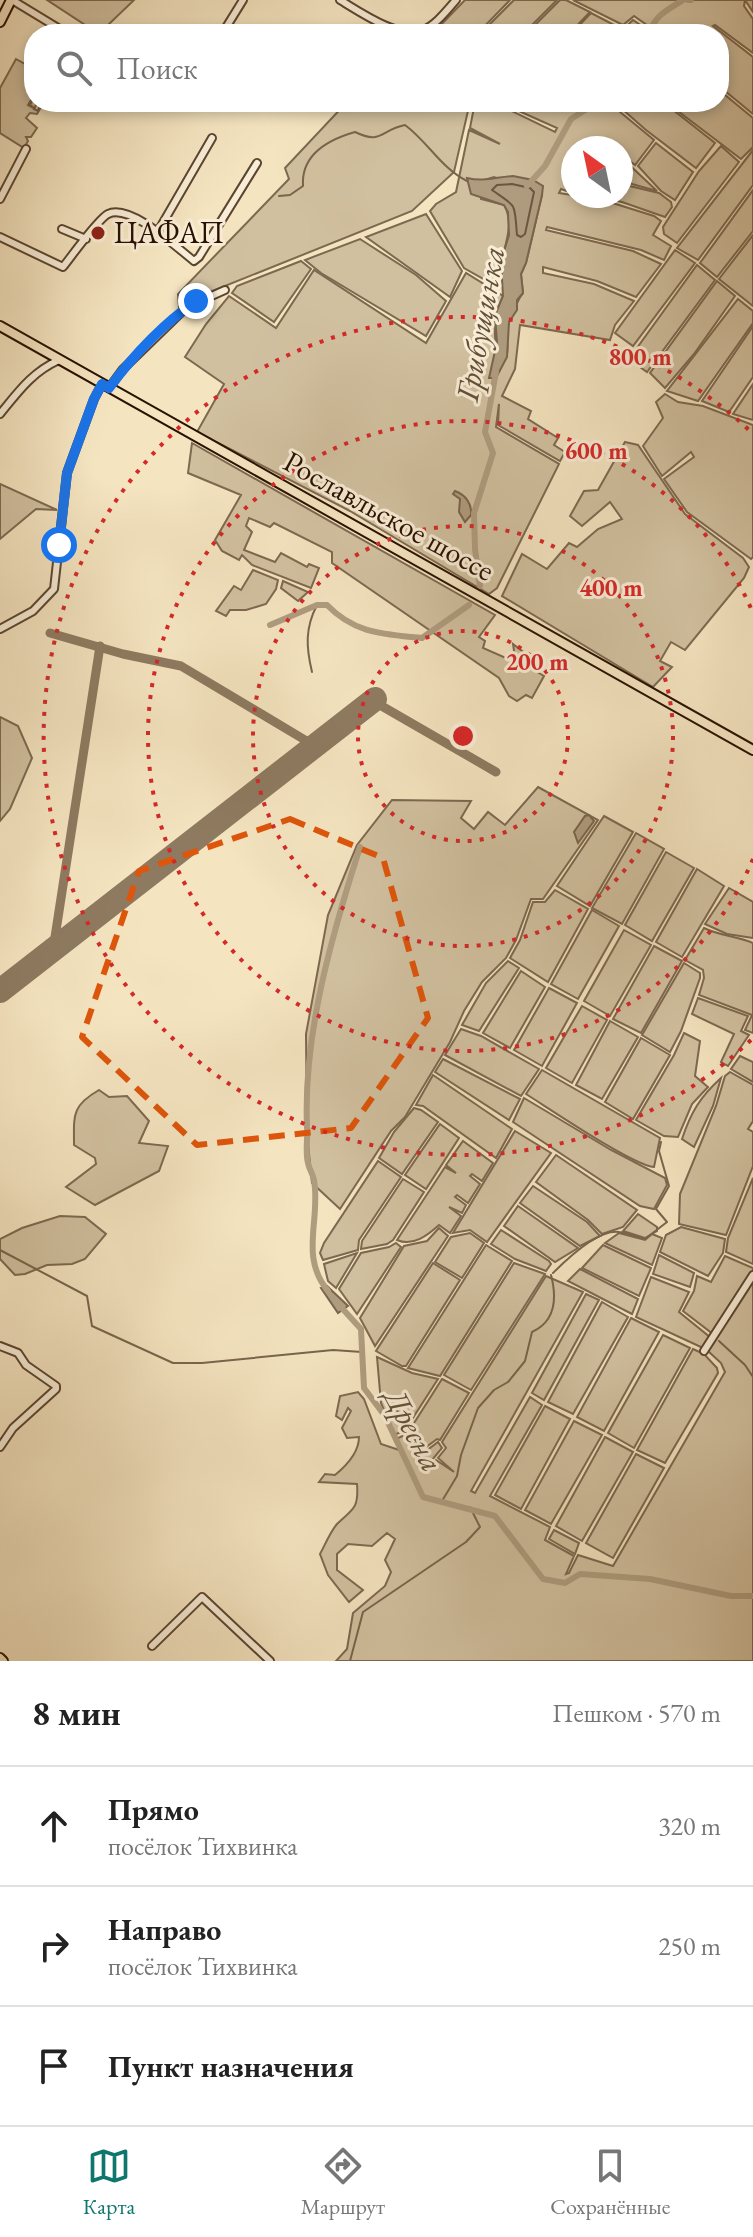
<!DOCTYPE html>
<html lang="ru">
<head>
<meta charset="utf-8">
<style>
	:root { --surface:#fff; --page:#f2f2f2; --text:#222; --muted:#767676; --line:#e0e0e0; --accent:#0f766e }
	body { margin:0; font-family:"EB Garamond",serif; background:var(--page); color:var(--text) }
	.compass { position:absolute; left:561px; top:136px; width:72px; height:72px; border-radius:50%; background:var(--surface); box-shadow:0 4px 12px #0003; rotate:327deg }
	.stop { position:absolute; width:24px; height:24px; margin:-18px; border:6px solid #1a73e8; border-radius:50%; background:#fff }
	.stop.end { background:#1a73e8; border-color:#fff; box-shadow:0 2px 8px #0008 }
	.list { margin:0; padding:0; list-style:none }
	h2 { display:flex; justify-content:space-between; align-items:center; height:104px; margin:0; padding:0 32px; font-size:34px }
	h2 small { font-size:26px; font-weight:400; color:var(--muted) }
	.list li { display:grid; grid-template-columns:52px 1fr auto; gap:24px; align-items:center; box-sizing:border-box; height:120px; padding:0 32px; border-top:2px solid var(--line) }
	.list b { display:block; font-size:30px; white-space:nowrap }
	.list p { margin:0; font-size:26px; white-space:nowrap; color:var(--muted) }
	.list em { font-size:26px; font-style:normal; color:var(--muted) }
	.icon { flex:none; width:44px; height:44px; fill:none; stroke:currentColor; stroke-width:2; stroke-linecap:round; stroke-linejoin:round }
	.map { position:relative; flex:none; width:753px; height:1661px; overflow:hidden }
	.search { position:absolute; background:var(--surface); box-shadow:0 4px 12px #0003; left:24px; right:24px; top:24px; height:88px; display:flex; align-items:center; gap:20px; box-sizing:border-box; padding:0 28px; border-radius:32px; color:var(--muted); font-size:30px }
	.sheet { height:464px; background:var(--surface) }
	nav { display:flex; justify-content:space-around; align-items:center; box-sizing:border-box; height:112px; border-top:2px solid var(--line); background:var(--surface); font-size:22px; color:var(--muted) }
	nav a { display:grid; justify-items:center; gap:4px }
	nav .on { color:var(--accent) }
	.map>svg:first-child { display:block }
</style>
</head>
<body>
<div class="map">
<svg width="753" height="1661" viewBox="0 0 753 1661">
	<rect width="100%" height="100%" fill="#f4e4c0"/>
	<filter id="stains"><feTurbulence type="fractalNoise" baseFrequency=".0025" numOctaves="4"/><feColorMatrix values="0 0 0 0 .2 0 0 0 0 .09 0 0 0 0 .02 0 0 0 .5 -.17"/></filter>
	<radialGradient id="worn" r=".72"><stop offset=".6" stop-color="#630" stop-opacity="0"/><stop offset="1" stop-color="#630" stop-opacity=".3"/></radialGradient>
	<g fill="#d1c09f" stroke="#7d6850" stroke-width="2">
		<path d="M47,0H134L106,27L96,32Z"/>
		<path d="M465,0H510L477,34H432Z"/>
		<path d="M514,0H557L523,34H480Z"/>
		<path d="M560,0H566L590,12L569,34H526Z"/>
		<path d="M573,0H753V12L745,0L744,6L753,19V53L715,25L713,26L753,57V114L719,86V34H618L633,20L651,32L654,30L634,16L623,25Z"/>
		<path d="M591,13L620,28L613,34H571Z"/>
		<path d="M34,49V95L28,105L34,108L30,105L34,97V102H38L34,109L38,111L40,102H44L37,114L30,113L26,118L37,128L31,137H26L28,141L24,148L0,133V88L16,59L25,64Z"/>
		<path d="M719,90L753,118V147L741,159L666,102H719Z"/>
		<path d="M347,102H470L454,172L412,211L200,296L179,307L178,294L289,179L285,168Z"/>
		<path d="M475,102H493L555,132L557,128L499,102H540L546,105L549,102H663L715,143L696,168L646,130L621,108L620,112L654,140L635,165L621,154V148H614L600,138L598,141L610,148H573V193L561,189L559,193L603,200L654,216L661,221L653,235L671,246L664,260L641,250L547,227L546,230L633,251L661,264L636,297L597,281L543,267V273L594,284L634,301L615,325L610,340L520,325L515,369L502,396L531,411L528,419L558,438L554,445L565,452L560,461L498,425L499,404L496,427L559,464L497,588L489,594L350,511L197,432L224,384L185,357L206,324L229,296L276,328L314,270L426,343L466,273L503,296C494,316 491,344 502,364C511,353 506,344 507,331C508,322 518,299 523,293L521,274L526,263L542,195L494,177L481,181V199L504,205C514,222 506,242 502,259C499,268 501,276 496,286L464,268L430,211L436,204L456,192L469,130L500,144L470,128Z"/>
		<path d="M656,143L693,172L675,200L661,191L638,166Z"/>
		<path d="M721,146L739,162L677,243L664,234L663,227L699,171Z"/>
		<path d="M753,150V185L698,260L677,248Z"/>
		<path d="M621,157L657,191L621,181Z"/>
		<path d="M621,184L659,193L671,202L672,207L665,217L622,202L594,196H621Z"/>
		<path d="M753,190V231L717,277L700,263Z"/>
		<path d="M426,214L462,271L450,297L366,237Z"/>
		<path d="M753,235V306L719,279Z"/>
		<path d="M360,239L416,275L446,301L426,336L321,273L305,260Z"/>
		<path d="M675,250L695,263L633,346L615,333Z"/>
		<path d="M301,261L311,269L274,322L232,293L237,286Z"/>
		<path d="M697,265L715,280L647,372L629,359Z"/>
		<path d="M717,281L735,296L694,354L665,388L650,373Z"/>
		<path d="M738,299L753,311V323L698,401L667,391Z"/>
		<path d="M753,326V377L729,412L702,401Z"/>
		<path d="M753,384V420L733,414Z"/>
		<path d="M665,394L678,402L703,406L753,425V557L751,559L687,512L664,479L694,457L691,452L662,476L643,446L663,418L656,402Z"/>
		<path d="M625,442L638,445L685,514L743,558L749,567L744,578L685,650L671,642L660,661L672,667L653,687L502,596L522,554L547,569L569,543L577,547L598,529L622,519L610,502L582,526L570,516L584,491L598,490Z"/>
		<path d="M192,443L495,615L479,637L485,641L483,648L508,659L515,657L513,644L526,654L530,661L527,666L544,676L532,698L526,695L517,701L509,696L499,678L332,563V552L274,523L270,527L249,518L246,526L252,532L244,550L275,562L281,553L307,567L309,564L319,568L311,588L252,565L242,555L239,560L222,551L215,540L241,495L188,473Z"/>
		<path d="M0,484L57,510L36,509L0,539Z"/>
		<path d="M253,570L278,580L276,589L266,604L246,610H230L226,616L216,611L234,586L241,590Z"/>
		<path d="M283,581L308,592L298,601L281,588Z"/>
		<path d="M0,717L18,726L32,758L10,809L0,821Z"/>
		<path d="M538,787L598,820L543,899H531L516,940L506,958L482,982L464,1011L450,1042L405,1117L391,1131L340,1209L312,1183L307,1134L306,1034L328,915L357,845L392,800L471,801L461,818L474,829L488,812L505,825Z"/>
		<path d="M604,816L633,832L590,906L557,886Z"/>
		<path d="M636,833L664,849L622,924L592,908Z"/>
		<path d="M666,852L694,868L652,941L625,925Z"/>
		<path d="M697,869L724,886L682,957L656,942Z"/>
		<path d="M729,888L753,902V938L727,934L705,924Z"/>
		<path d="M555,890L588,909L548,982L510,958L520,940L533,902H545Z"/>
		<path d="M592,910L619,926L578,999L551,984Z"/>
		<path d="M704,928C720,936 737,936 753,943V1033L745,1030L752,1015L699,995L704,978L703,970L685,960Z"/>
		<path d="M624,930L651,945L610,1016L584,1001Z"/>
		<path d="M654,946L682,961L641,1033L613,1019Z"/>
		<path d="M508,961L519,968L479,1031L462,1025L486,983Z"/>
		<path d="M684,963L700,973V978L681,1031L670,1052L642,1035Z"/>
		<path d="M521,971L545,987L510,1048L483,1033Z"/>
		<path d="M549,988L577,1003L542,1066L514,1050Z"/>
		<path d="M698,998L748,1016L741,1031L749,1035L728,1066L721,1062L734,1034L692,1014Z"/>
		<path d="M582,1006L607,1020L572,1083L546,1068Z"/>
		<path d="M610,1021L638,1037L602,1099L576,1085Z"/>
		<path d="M461,1029L481,1036L539,1069L521,1096L445,1055Z"/>
		<path d="M684,1033L700,1041L695,1076L708,1087L692,1104L678,1137L664,1136L636,1120L674,1055Z"/>
		<path d="M641,1038L670,1055L633,1119L605,1102Z"/>
		<path d="M740,1056L753,1062V1082L731,1069Z"/>
		<path d="M443,1059L520,1099L509,1120L435,1072Z"/>
		<path d="M542,1070L660,1138L654,1167C632,1165 550,1109 526,1094Z"/>
		<path d="M730,1072L753,1085V1121L748,1129L753,1132V1166L726,1235L679,1224L680,1194L716,1106L725,1076Z"/>
		<path d="M433,1075L512,1129L496,1158L423,1106L416,1105Z"/>
		<path d="M721,1078L713,1106L694,1147L682,1139C691,1112 700,1097 721,1078Z"/>
		<path d="M99,1090L109,1097L127,1096L149,1121L139,1143L168,1146L159,1171L95,1205L66,1187L96,1164L95,1158L74,1145C74,1116 71,1106 99,1090Z"/>
		<path d="M524,1098L611,1150L665,1178L667,1185L654,1209L640,1206L513,1122Z"/>
		<path d="M414,1108L421,1110L438,1122L402,1174L379,1158L394,1132Z"/>
		<path d="M440,1124L459,1138L426,1189L405,1175Z"/>
		<path d="M515,1131L551,1153L487,1242L470,1230L453,1233Z"/>
		<path d="M463,1141L493,1163L482,1181L472,1174L470,1176L480,1184L468,1203L457,1195L455,1197L466,1205L462,1213L449,1207L461,1216L450,1233L439,1225C428,1235 413,1247 397,1240L445,1167L456,1173L446,1165Z"/>
		<path d="M556,1155L637,1210L623,1227L602,1234L588,1220L536,1182Z"/>
		<path d="M378,1161L401,1177L359,1240L358,1250L323,1260L320,1253L324,1243Z"/>
		<path d="M753,1178V1264L726,1252L728,1238Z"/>
		<path d="M403,1179L424,1192L393,1240L387,1244L361,1249L362,1241Z"/>
		<path d="M533,1186L587,1222L600,1236L580,1246L520,1203Z"/>
		<path d="M518,1206L578,1248L555,1262L504,1226Z"/>
		<path d="M638,1214L657,1227V1231L645,1238L623,1231Z"/>
		<path d="M60,1216L85,1217L106,1234L85,1259L72,1264L47,1265L25,1274L15,1275L0,1259V1239L22,1228Z"/>
		<path d="M681,1227L725,1239L723,1253L708,1276L660,1252L666,1235Z"/>
		<path d="M439,1228L448,1236L375,1346L360,1318L404,1246L427,1241Z"/>
		<path d="M501,1230L549,1261L551,1264L546,1271L515,1259L491,1244Z"/>
		<path d="M470,1233L484,1243L462,1278L435,1262L451,1237Z"/>
		<path d="M619,1233L645,1240L652,1234L662,1238L652,1265L605,1243Z"/>
		<path d="M396,1243L401,1247L357,1314L339,1289L361,1253L389,1247Z"/>
		<path d="M486,1245L512,1261L440,1376L408,1368Z"/>
		<path d="M603,1245L651,1268L639,1296L582,1268Z"/>
		<path d="M357,1253L336,1288L328,1281L324,1264Z"/>
		<path d="M659,1255L694,1273L690,1287L653,1274Z"/>
		<path d="M725,1256L753,1268V1272L713,1334L683,1311L694,1291L697,1276L711,1282Z"/>
		<path d="M433,1263L460,1280L406,1366H402L376,1351Z"/>
		<path d="M514,1263L545,1274L471,1390L444,1375Z"/>
		<path d="M580,1269L638,1299L632,1314L568,1281Z"/>
		<path d="M546,1276L583,1292L471,1491L475,1493L530,1397L542,1405L490,1496L550,1527L545,1540L574,1556L566,1574L569,1573L578,1555L613,1566L725,1372L721,1363L707,1350L753,1281V1661H336L347,1649L353,1613L385,1586L391,1572L385,1560L395,1539L387,1533L372,1546L348,1544L337,1554V1570L363,1590L349,1602L328,1575L320,1554C325,1545 330,1532 337,1524C352,1509 359,1510 357,1484L319,1482L325,1474L335,1475C346,1466 359,1452 359,1437L347,1438L342,1428L351,1411L348,1408L342,1420L336,1416L340,1396L358,1392L364,1399L381,1444L402,1451L396,1439L407,1434L422,1454L438,1442L442,1448L427,1466L429,1468L436,1460L454,1472L438,1458L446,1448L442,1442Z"/>
		<path d="M651,1277L689,1292L679,1312L711,1338L703,1348L636,1317Z"/>
		<path d="M586,1294L599,1300L544,1400L532,1393Z"/>
		<path d="M602,1302L628,1317L573,1414L548,1402Z"/>
		<path d="M631,1318L659,1332L604,1431L577,1417Z"/>
		<path d="M663,1335L690,1348L634,1448L608,1433Z"/>
		<path d="M693,1349L704,1354L717,1368L718,1373L665,1463L637,1450Z"/>
		<path d="M377,1357L412,1373L438,1379L407,1427L396,1409L393,1410L406,1430L394,1435L381,1403Z"/>
		<path d="M442,1379L469,1393L440,1440L437,1439L422,1450L409,1431Z"/>
		<path d="M545,1406L570,1419L521,1509L495,1495Z"/>
		<path d="M574,1421L602,1435L551,1524L525,1510Z"/>
		<path d="M605,1437L633,1452L582,1541L556,1526Z"/>
		<path d="M636,1454L664,1468L613,1558L586,1543Z"/>
		<path d="M554,1530L579,1543L575,1554L549,1539Z"/>
	</g>
	<g fill="#af9c7f" stroke="#79644c" stroke-width="2">
		<path d="M513,176L533,180L543,186L542,195L526,263L521,274L523,293L517,300V310L509,322L507,357L496,378H489L497,342L495,315L503,296L501,261L509,235L508,212L504,205L471,194L467,178C484,182 496,177 513,176Z"/>
		<path d="M455,491C466,495 472,504 471,515L465,522L459,512L460,499L453,494Z"/>
		<path d="M589,815L594,821L578,843L574,832L585,816Z"/>
		<path d="M327,1286L348,1306L338,1313L321,1288Z"/>
	</g>
	<g fill="none" stroke-linecap="round" stroke-linejoin="round">
		<path stroke="#6c5640" stroke-width="2" d="M512,184L530,188L534,192L525,234L521,237L517,235C514,202 518,208 492,190L497,185Z"/>
		<g stroke="#79644c" stroke-width="2">
			<path d="M279,196L290,195L303,186C301,155 327,140 355,132C382,145 380,130 405,125C428,142 441,168 467,181"/>
			<path d="M312,672C306,647 305,628 317,605"/>
			<path d="M0,1250L87,1296L92,1326L173,1363H202L333,1350L362,1352"/>
			<path d="M553,1273C567,1259 599,1229 619,1232C628,1233 636,1237 645,1239L667,1222L656,1209L669,1186L659,1151L661,1142"/>
			<path d="M719,1341L745,1365L753,1377"/>
			<path d="M442,1501L457,1476L461,1455L478,1408L494,1390L508,1382L525,1361L532,1332C556,1321 557,1298 551,1275"/>
			<path d="M350,1661L363,1612L466,1542L480,1527L470,1507"/>
		</g>
		<g stroke="#af9c7f" stroke-width="6">
			<path d="M688,0H691"/>
			<path d="M650,34C653,16 669,9 683,0"/>
			<path d="M527,186L545,166L571,119L598,102"/>
			<path d="M480,586L475,549L474,513L493,453L485,432L496,372"/>
			<path d="M270,625L317,605H327C355,634 384,634 422,638L469,605"/>
			<path d="M328,1291C299,1256 321,1220 314,1180C313,1174 309,1169 308,1163C305,1152 308,1139 307,1127C303,1034 332,935 360,847"/>
			<path d="M340,1306L361,1329L364,1388L385,1416L423,1497L495,1516L543,1579L565,1583L580,1574L650,1579L731,1596H753"/>
		</g>
		<g stroke="#8e7a60" stroke-width="9">
			<path d="M50,633L123,654L181,666L315,746"/>
			<path d="M373,701L496,772"/>
			<path d="M53,950L100,646"/>
		</g>
		<path stroke="#8e7a60" stroke-width="24" d="M0,991L375,699"/>
		<defs>
			<g id="minor">
				<path d="M12,0L68,34"/>
				<path d="M340,0C360,12 400,40 423,30C436,25 447,10 456,0"/>
				<path d="M222,34L243,0"/>
				<path d="M0,199L26,149"/>
				<path d="M62,229L86,239"/>
				<path d="M157,233L212,138"/>
				<path d="M0,237L63,267C71,257 98,219 108,214C130,203 177,248 194,261L199,257L257,163"/>
				<path d="M109,388L123,369L187,307L225,290"/>
				<path d="M0,414C18,392 32,372 59,360"/>
				<path d="M0,629L33,611L54,589L67,473L94,399L102,384"/>
				<path d="M0,1346L18,1353L26,1365L56,1386V1389L13,1428L0,1447"/>
				<path d="M704,1351L753,1275"/>
				<path d="M152,1646L202,1597L270,1661"/>
			</g>
			<g id="major">
				<path d="M0,22L11,0"/>
				<path d="M0,326L753,750"/>
				<path d="M0,1658L3,1661"/>
			</g>
		</defs>
		<use href="#minor" stroke="#5c4530" stroke-width="10"/>
		<use href="#major" stroke="#291000" stroke-width="12"/>
		<use href="#minor" stroke="#f8edd6" stroke-width="6"/>
		<use href="#major" stroke="#f4e4c0" stroke-width="8"/>
	</g>
	<g fill="none" stroke-linecap="round" stroke-linejoin="round">
		<path stroke="#1a73e8" stroke-width="10" d="M59,545L67,473L94,399L102,384L109,388C133,356 163,324 196,301"/>
	</g>
	<path fill="none" stroke="#de550b" stroke-width="6" stroke-dasharray="16 10" stroke-linejoin="round" d="M290,819L383,858L428,1018L351,1128L197,1145L82,1037L139,871Z"/>
	<g fill="none" stroke="#d62828" stroke-width="4" stroke-dasharray="4 8">
		<circle cx="463" cy="736" r="105"/>
		<circle cx="463" cy="736" r="210"/>
		<path d="M753 859A315 315 0 1 1 753 613"/>
		<path d="M751 1040A419 419 0 1 1 751 432"/>
	</g>
	<circle fill="#8f2418" stroke="#f8edd6" stroke-width="3" cx="98" cy="233" r="8"/>
	<g text-anchor="middle" stroke-width="6" stroke-linejoin="round" paint-order="stroke">
		<g font-size="30" fill="#291000" stroke="#f8edd6" text-anchor="start">
			<text x="114" y="243">ЦАФАП</text>
		</g>
		<g font-size="30" fill="#291000" stroke="#f8edd6">
			<text transform="translate(389 516) rotate(29)" y="10">Рославльское шоссе</text>
		</g>
		<g font-size="32" font-style="italic" fill="#654f39" stroke="#f8edd6">
			<text transform="translate(480 324) rotate(-80)" y="11">Грибущинка</text>
			<text transform="translate(414 1430) rotate(62)" y="11">Дресна</text>
		</g>
	</g>
	<circle cx="463" cy="736" r="12" fill="#d62828" stroke="#f8edd6" stroke-width="4"/>
	<g font-size="24" text-anchor="middle" font-weight="bold" fill="#d62828" stroke="#f8edd6" stroke-width="6" stroke-linejoin="round" paint-order="stroke">
		<text x="640" y="365">800 m</text>
		<text x="596" y="459">600 m</text>
		<text x="611" y="596">400 m</text>
		<text x="537" y="670">200 m</text>
	</g>
	<rect width="100%" height="100%" filter="url(#stains)"/>
	<rect width="100%" height="100%" fill="url(#worn)"/>
</svg>
<svg class="compass" viewBox="-18 -18 36 36"><path d="M0-13l5 13h-10z" fill="#e53935"/><path d="M0 13l5-13h-10z" fill="#767676"/></svg>
<div class="stop" style="left:59px;top:545px"></div>
<div class="stop end" style="left:196px;top:301px"></div>
<div class="search"><svg class="icon" aria-label="search" viewBox="0 0 24 24"><circle cx="10" cy="10" r="6"/><path d="M15 15l6 6"/></svg>Поиск</div>
</div>
<section class="sheet">
<h2>8 мин<small>Пешком · 570 m</small></h2>
<ul class="list">
<li><svg class="icon" aria-label="ahead" viewBox="0 0 24 24"><path d="M12 20V5M6 11l6-6 6 6"/></svg><div><b>Прямо</b><p>посёлок Тихвинка</p></div><em>320 m</em></li>
<li><svg class="icon" aria-label="right" viewBox="0 0 24 24"><path d="M7 20v-9h11M14 6l5 5-5 5"/></svg><div><b>Направо</b><p>посёлок Тихвинка</p></div><em>250 m</em></li>
<li><svg class="icon" aria-label="arrive" viewBox="0 0 24 24"><path d="M6 21V4h12l-3 4 3 4H6"/></svg><div><b>Пункт назначения</b></div></li>
</ul>
</section>
<nav>
<a class="on"><svg class="icon" aria-label="map" viewBox="0 0 24 24"><path d="M3 6l6-2 6 2 6-2v14l-6 2-6-2-6 2zM9 4v14M15 6v14"/></svg>Карта</a>
<a><svg class="icon" aria-label="directions" viewBox="0 0 24 24"><path d="M12 3l9 9-9 9-9-9zM9 14v-3h6M13 9l2 2-2 2"/></svg>Маршрут</a>
<a><svg class="icon" aria-label="saved" viewBox="0 0 24 24"><path d="M7 4h10v16l-5-4-5 4z"/></svg>Сохранённые</a>
</nav>
</body>
</html>
